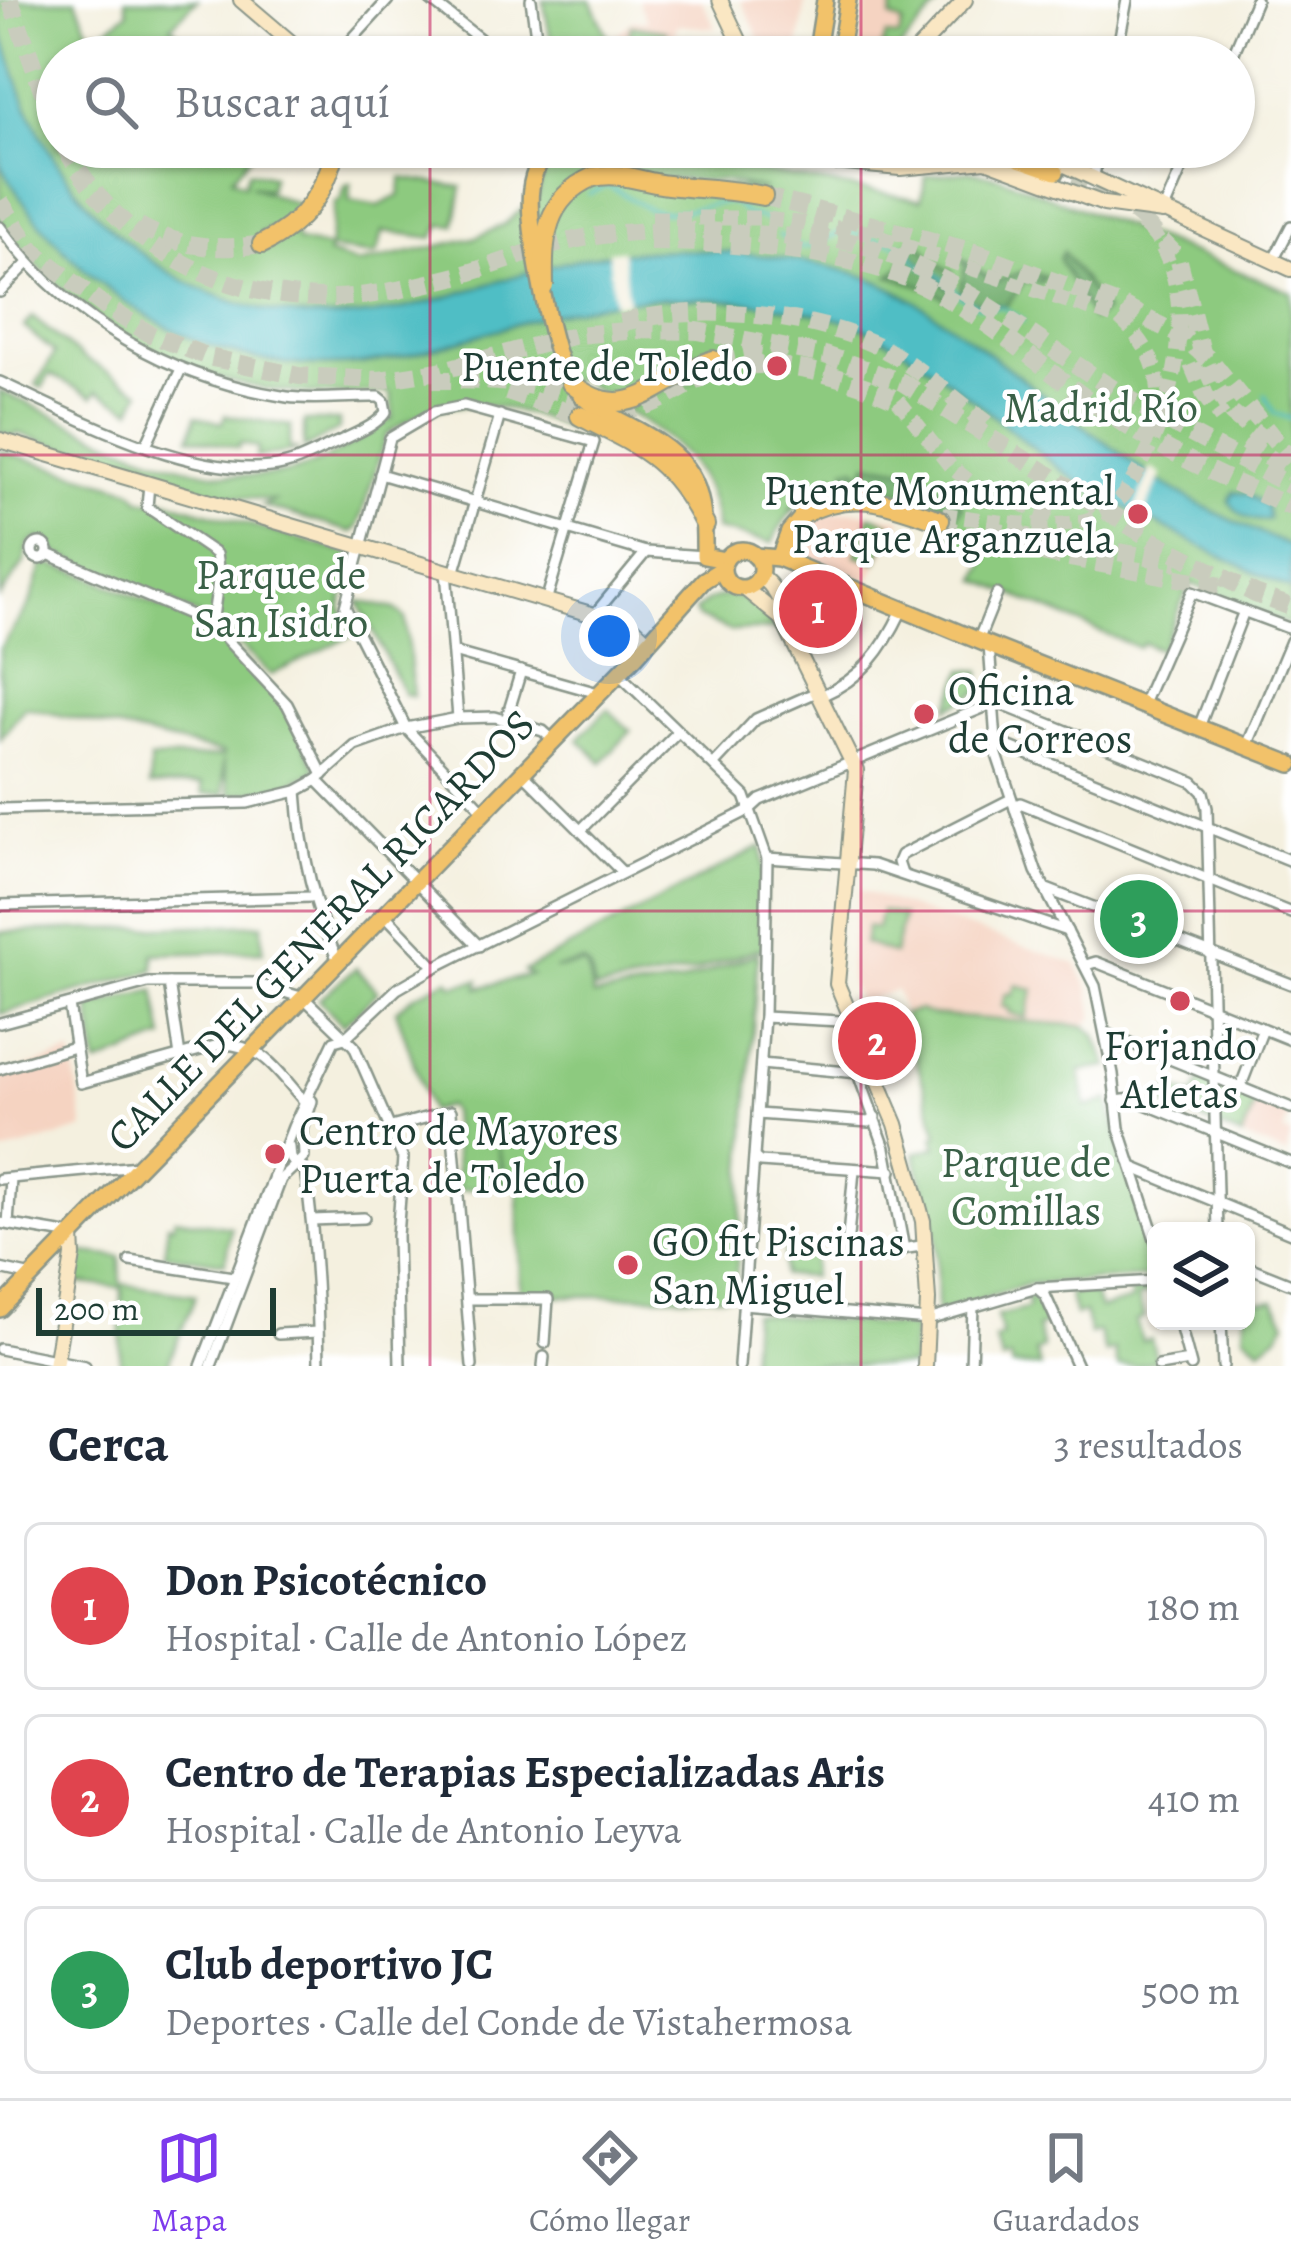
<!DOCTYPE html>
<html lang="es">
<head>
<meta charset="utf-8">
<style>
	:root { --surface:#fff; --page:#f2f2f3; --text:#1f2937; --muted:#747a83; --line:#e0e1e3; --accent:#7c3aed }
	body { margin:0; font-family:Alegreya,serif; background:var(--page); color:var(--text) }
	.controls { position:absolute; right:36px; bottom:36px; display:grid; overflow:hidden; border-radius:18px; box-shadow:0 3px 9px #0004 }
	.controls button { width:108px; height:108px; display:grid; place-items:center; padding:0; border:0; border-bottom:3px solid var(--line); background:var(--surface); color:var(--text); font:60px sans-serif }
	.scale { position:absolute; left:36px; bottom:30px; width:240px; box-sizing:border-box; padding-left:12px; border:6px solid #1f3d34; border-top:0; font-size:33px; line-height:42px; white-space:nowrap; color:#1f3d34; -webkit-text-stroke:9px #fff; paint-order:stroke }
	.you { position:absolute; left:609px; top:636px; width:42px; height:42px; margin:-30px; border:9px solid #fff; border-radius:50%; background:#1a73e8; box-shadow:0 0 0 18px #1a73e833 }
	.badge { display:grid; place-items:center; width:78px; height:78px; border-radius:50%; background:var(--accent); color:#fff; font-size:39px; font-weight:700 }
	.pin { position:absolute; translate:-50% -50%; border:6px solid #fff; box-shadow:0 3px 12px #0006 }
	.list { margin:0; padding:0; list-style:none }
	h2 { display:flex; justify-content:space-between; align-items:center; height:156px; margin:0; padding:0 48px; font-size:51px }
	h2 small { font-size:39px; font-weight:400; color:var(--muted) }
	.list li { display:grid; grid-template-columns:78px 1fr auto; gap:36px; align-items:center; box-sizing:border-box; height:168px; margin:0 24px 24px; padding:0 24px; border:3px solid var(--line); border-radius:18px }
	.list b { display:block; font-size:45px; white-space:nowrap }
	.list p { margin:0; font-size:39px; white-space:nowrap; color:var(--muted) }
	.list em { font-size:39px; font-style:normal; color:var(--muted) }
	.icon { flex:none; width:66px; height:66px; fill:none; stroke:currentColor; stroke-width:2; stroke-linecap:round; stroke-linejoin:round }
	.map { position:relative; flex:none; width:1291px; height:1366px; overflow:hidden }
	.search { position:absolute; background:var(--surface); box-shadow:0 3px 9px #0004; left:36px; right:36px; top:36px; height:132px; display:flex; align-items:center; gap:30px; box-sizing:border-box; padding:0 42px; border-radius:66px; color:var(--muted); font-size:45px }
	.sheet { height:732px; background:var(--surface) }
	nav { display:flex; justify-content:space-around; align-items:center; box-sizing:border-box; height:168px; border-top:3px solid var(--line); background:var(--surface); font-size:33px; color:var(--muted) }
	nav a { display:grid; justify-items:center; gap:6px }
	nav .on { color:var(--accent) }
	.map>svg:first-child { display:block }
</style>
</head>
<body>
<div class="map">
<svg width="1291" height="1366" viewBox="0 0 1291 1366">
	<rect width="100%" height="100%" fill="#fff"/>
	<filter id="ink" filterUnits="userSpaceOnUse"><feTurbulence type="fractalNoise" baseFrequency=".00833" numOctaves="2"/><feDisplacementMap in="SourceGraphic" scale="24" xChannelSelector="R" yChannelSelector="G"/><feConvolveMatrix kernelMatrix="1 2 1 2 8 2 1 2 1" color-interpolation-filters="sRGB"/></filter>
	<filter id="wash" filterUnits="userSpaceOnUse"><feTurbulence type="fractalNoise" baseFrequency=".004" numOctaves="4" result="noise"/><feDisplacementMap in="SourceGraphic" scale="48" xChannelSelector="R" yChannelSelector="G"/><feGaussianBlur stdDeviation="2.7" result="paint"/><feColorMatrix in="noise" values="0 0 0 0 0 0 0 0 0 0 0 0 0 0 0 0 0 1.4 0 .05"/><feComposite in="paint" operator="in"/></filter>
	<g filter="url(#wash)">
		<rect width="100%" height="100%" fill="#f4f0df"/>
		<g fill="#f5d3c1">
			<path d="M638,0H702L716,29L677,25L669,57H595L632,20L647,21Z"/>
			<path d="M741,0H806L797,57H768Z"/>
			<path d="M867,0H894L891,18L904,22L899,38L879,56L858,52Z"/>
			<path d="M854,511L902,519L869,581L799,554L794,548L801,532L814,520L832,513Z"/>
			<path d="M859,890L1076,964L1089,989L1094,1018L1085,1026L930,1015L919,1010L903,1014L896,990L858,1003L850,981L849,964Z"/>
			<path d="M72,1053L84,1129L0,1154V1076Z"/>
			<path d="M1256,1101L1289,1114L1283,1132L1291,1136L1286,1155L1242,1137Z"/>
		</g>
		<g fill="#8dca7f" stroke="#56845a" stroke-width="3" fill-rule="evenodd">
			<path d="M0,0H76L93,40L128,12L125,0H197L171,26L203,57H57V147H257L232,178L244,184L248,171L272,176L269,189L250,186L306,207L276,228L261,233L267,249L294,232L298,242L329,248L335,202L340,201L346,185L351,184L349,201L378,206L399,196L402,178L462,187L455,226L441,225L433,238L383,231L378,252L373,255L329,249L328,254L358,264L474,238L505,224L538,195L545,167L562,147H629L627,156L635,158L646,151L921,200L926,176L970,171L1000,177L1291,292V626L1190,583L1161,650L1143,643L1139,648L978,580L988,555L941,536L949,506C878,488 811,457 772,543L716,530C713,471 672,437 623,410L672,385L678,389L714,368L645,391L602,394L577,377L563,387L582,411L573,431C512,403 442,389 386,435L358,527L352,532L262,506L274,501L210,493L17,433L15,436L0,432V391C85,428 199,495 294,471C329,462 362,437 393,418L391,395L387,391C232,410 93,346 0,221ZM660,178L726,181L766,189L623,181Z"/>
			<path d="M543,0H591L610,42L595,57H554Z"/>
			<path d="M894,0H944L892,57H858V52L879,56L886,36L899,37L903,23L891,18Z"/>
			<path d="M631,25L666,31L662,52L627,46Z"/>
			<path d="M32,317L82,357L141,391L132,409L97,391L93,397L50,374L42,388L36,385L55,353L24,327Z"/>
			<path d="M225,415L291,426L289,449L299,450L256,457L258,448L240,443L238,448L190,437L196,416L222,423Z"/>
			<path d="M304,421H339V429L304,449Z"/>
			<path d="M0,451L133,490L140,499L150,501L154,497L354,555L341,607L353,635L271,675L219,625L55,552L51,543L39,538L29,544L24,563L0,597Z"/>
			<path d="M871,515L891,523L877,562L856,555Z"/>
			<path d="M43,563L84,574L214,630L282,699L317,770L282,787L231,795L223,760L224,794H203L202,784L150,786V759L223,756V753L25,707L0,739V648L30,604Z"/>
			<path d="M726,595C752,598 765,606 777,629L731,631L697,617L695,611L708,600Z"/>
			<path d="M358,601L395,609L405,618L413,696L404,694Z"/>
			<path d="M964,670L981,671L979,692L948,708Z"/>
			<path d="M608,709L631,731L602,762L578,739Z"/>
			<path d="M762,846L766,950L757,949L693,972L595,990L590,968L583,962L554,969L583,964L587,968L593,996L679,983L758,953L735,1296H520L518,1185L508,1184L498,1147L505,1186L458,1190L451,1111L447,1106L430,1111L396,1010L415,995L449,979L453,985L479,980L478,988L531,975L524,971Z"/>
			<path d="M881,911L903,916L894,954L864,943L867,927L877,929Z"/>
			<path d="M262,924L263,951L154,954V970L0,1014V932Z"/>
			<path d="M356,968L378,992L343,1025L319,999Z"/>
			<path d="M1016,985L1034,989L1026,1018L1009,1013L1010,1009L1002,1006L1006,994L1013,995Z"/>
			<path d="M155,990L164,1038L97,1065L90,1007Z"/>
			<path d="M919,1010L931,1015L1085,1026L1095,1034L1109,1067L1080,1071L1086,1107L1108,1100L1156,1260V1277L1028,1284L937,1314L936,1238L915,1153L937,1147L934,1137L938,1135L903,1014Z"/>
			<path d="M1201,1079L1256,1101L1242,1137L1163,1104L1170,1087L1194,1096Z"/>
			<path d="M175,1218L231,1227L225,1263L164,1254L168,1224L174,1225Z"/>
			<path d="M785,1244L815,1246L812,1277L783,1275Z"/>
			<path d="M76,1252L120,1257L121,1284L196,1295L167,1366H120L122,1288L72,1282Z"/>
			<path d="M1151,1287L1152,1292L1138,1297L1144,1318L1136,1321L1142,1341L1151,1339L1157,1360L1137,1366H1118L1114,1350L1105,1353L1099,1332L1090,1334L1084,1313L1075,1315L1069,1294L1094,1292L1100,1309L1132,1300L1130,1291Z"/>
			<path d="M1246,1295L1250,1302L1274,1300L1286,1322L1277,1336L1260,1348L1244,1335Z"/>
			<path d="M1030,1296L1044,1309L1039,1311L1040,1315L1046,1313L1051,1323L1037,1328L1043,1348L1035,1352L1040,1366H1012L1010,1358L1002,1361L995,1339L1003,1336L997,1316L1026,1309L1029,1306L1025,1297Z"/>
			<path d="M753,1313L914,1328L911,1366L750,1363Z"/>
		</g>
		<g fill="#72ae6e" stroke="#487651" stroke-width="3">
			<path d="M913,242L919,243L933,260L952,272L953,284L919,263L907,247Z"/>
			<path d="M904,249L951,290L947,299L929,288L889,276L902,266Z"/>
			<path d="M1063,252L1105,311L1092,320L1059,259Z"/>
			<path d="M962,259L995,282L1025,271L1045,277L1040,283L1024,282L1006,306L970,301L960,291L965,267Z"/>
			<path d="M867,464C908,463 936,481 963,506L947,533L942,532L949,506C892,492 839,468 789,511L814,485L819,488L823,479L834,474L836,479L847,477L846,469L855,467L863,475Z"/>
		</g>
		<g fill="#4fbec5" stroke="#377e7c" stroke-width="3">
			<path d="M0,27C11,58 19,92 34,121C95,250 228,335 373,314C456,302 535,261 620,253C694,246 782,253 854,273C902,287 939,317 979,346C1035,388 1089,432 1146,472C1190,503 1242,525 1291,547V589C1222,558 1155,523 1088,488C1073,480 1058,466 1044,456C988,414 907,338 841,320C770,301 688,293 616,302C543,311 475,339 404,356C240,396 80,307 0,164Z"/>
			<path d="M1234,492L1248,494L1266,506L1269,519C1253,524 1238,515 1229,501Z"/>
		</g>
		<g fill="#f4f0df">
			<path d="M623,250L628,303L614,304L608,251Z"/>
			<path d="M1151,468L1162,475L1140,522L1131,517Z"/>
		</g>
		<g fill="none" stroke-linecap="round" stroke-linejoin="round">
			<g stroke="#4fbec5" stroke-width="3">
				<path d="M589,194L607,186C626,192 637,208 658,211C682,216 718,198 734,204C739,206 742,212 748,215C759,219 765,216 775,224"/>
				<path d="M779,235L798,247H809L844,231L904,246L918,263L947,281L960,296L979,306L1003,307L1023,321"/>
				<path d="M1265,395L1274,413L1291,419"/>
			</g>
		</g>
	</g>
	<g filter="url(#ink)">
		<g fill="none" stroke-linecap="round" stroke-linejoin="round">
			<g stroke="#c9ccbd" stroke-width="15" stroke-dasharray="15 8" stroke-linecap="butt">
				<path d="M652,218H759L862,231L1120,319C1160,355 1160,381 1159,432"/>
				<path d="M898,400L951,467L978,488L1059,518"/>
				<path d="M942,514C985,520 1056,533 1096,517C1119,509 1131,483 1142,463C1178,397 1203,282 1143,222C1121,200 1083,186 1056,172"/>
			</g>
			<g stroke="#c9ccbd" stroke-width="18" stroke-dasharray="18 9" stroke-linecap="butt">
				<path d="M10,0L57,132"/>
				<path d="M65,147C117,244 218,298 327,298C369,298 413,287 453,277C497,266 539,246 584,238C653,226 722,231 792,237C812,239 835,238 855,243C951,270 1032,338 1115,390C1172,426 1231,455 1291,486"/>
				<path d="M763,196L978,253L1124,307L1183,337L1212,362L1291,460"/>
				<path d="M0,201L32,250L104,306L150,334L208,357L299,376L380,380L439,371L576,335L639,330L698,331L825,355L902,382L1154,541L1255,594L1291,607"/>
				<path d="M1143,222L1178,257L1204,360L1216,387L1232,414L1265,441"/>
				<path d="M139,226C177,247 220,251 262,244"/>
				<path d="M650,242C726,242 844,250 913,281C982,312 1041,368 1103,410C1163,451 1225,479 1291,507"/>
				<path d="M621,323C697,302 823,313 891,353C925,373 956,401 988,425"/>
				<path d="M717,359L748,353L785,358"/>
				<path d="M1192,364L1205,395L1222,418"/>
				<path d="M433,380C474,380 512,381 553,390C576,396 600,409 624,409C656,409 681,387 709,374C761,351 850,377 898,400"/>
				<path d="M507,392L580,416"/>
				<path d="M1245,442L1291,473"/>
				<path d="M938,527L1015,548L1227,587"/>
				<path d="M986,530L1178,562"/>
			</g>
			<defs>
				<g id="street">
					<path d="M430,0L503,57"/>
					<path d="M531,0L539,57"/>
					<path d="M336,57L388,0"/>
					<path d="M1116,57L1127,0"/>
					<path d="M1232,57L1256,0"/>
					<path d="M1094,176L1099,147"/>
					<path d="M1163,212L1191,147"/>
					<path d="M0,227C69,322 171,379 287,397C317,401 348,396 379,397L384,401L386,412C376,426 356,433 340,441C317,451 297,464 271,467C187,477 76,417 0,382"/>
					<path d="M1273,261L1291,226"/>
					<path d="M0,292L28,263"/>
					<path d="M146,445L181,369"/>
					<path d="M380,474L646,552L704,556"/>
					<path d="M149,484L147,507L216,554L219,575L212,624"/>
					<circle cx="40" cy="551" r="8"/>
					<path d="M48,554L212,624L287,704L323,775"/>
					<path d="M446,571L458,718"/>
					<path d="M454,574L500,415"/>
					<path d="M594,615L646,552"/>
					<path d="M978,641L997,594"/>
					<path d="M989,645L997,755L1036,871L1095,986L1113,1074L1119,1128L1156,1242"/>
					<path d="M453,652L598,693"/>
					<path d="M619,674L745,796L767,858L764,1017L739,1366"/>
					<path d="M821,696C863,678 883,650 902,610"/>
					<path d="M1143,704L1192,592L1291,629"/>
					<path d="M506,720L521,671"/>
					<path d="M1199,727L1244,611"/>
					<path d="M995,741L1291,861"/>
					<path d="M1247,746L1291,641"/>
					<path d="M714,764L756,719L819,691"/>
					<path d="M523,773L622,872"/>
					<path d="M317,780L479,946"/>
					<path d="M297,791C301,852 313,906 338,961"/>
					<path d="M0,809L247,803L297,791L317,780L355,746L406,728L458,718L495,717L543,731L554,741"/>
					<path d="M1015,809L1020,803L1291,913"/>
					<path d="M485,812L406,728L345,607L390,438L434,412L464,406L594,442L546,601"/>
					<path d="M581,830L678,732"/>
					<path d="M767,858L873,865L1067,931"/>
					<path d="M902,874L898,862L901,855L1011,799"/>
					<path d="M1044,888L1291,984"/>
					<path d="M0,905L313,897"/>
					<path d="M385,915L435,967"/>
					<path d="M1086,965L1096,962L1291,1040"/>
					<path d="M169,983L180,1056"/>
					<path d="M69,1005L81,1083L222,1044C267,1046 277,1072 306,1103"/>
					<path d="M764,1017L840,1021"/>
					<path d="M839,1021L885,1148L904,1249"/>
					<path d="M0,1023L148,983H254L304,998L354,1046L403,1158L397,1236L400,1366"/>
					<path d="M1106,1033L1291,1108"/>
					<path d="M761,1064L858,1073"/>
					<path d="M0,1069L74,1047"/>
					<path d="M1240,1088L1263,1029"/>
					<path d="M1115,1101L1133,1099L1291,1163"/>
					<path d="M757,1114L869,1122L875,1117"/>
					<path d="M391,1127L451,1111L472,1366"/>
					<path d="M289,1147L290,1159L305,1170C315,1236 318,1300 319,1366"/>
					<path d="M755,1158L760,1162L891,1171"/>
					<path d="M298,1163L304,1157L303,1129L312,1101"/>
					<path d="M1132,1167L1291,1233"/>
					<path d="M854,1170L847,1248L851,1257L927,1245"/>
					<path d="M0,1179L138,1166"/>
					<path d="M312,1220L364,1218"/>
					<path d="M0,1223L72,1235"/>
					<path d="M8,1224L11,1179"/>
					<path d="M130,1261L233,1277"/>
					<path d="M1246,1266L1291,1284"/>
					<path d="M0,1269L32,1276"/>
					<path d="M1037,1288L1045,1295L1077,1366"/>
					<path d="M468,1299H548L545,1343"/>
					<path d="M743,1304L928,1320L1037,1288L1156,1281"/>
					<path d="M1179,1321L1191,1366"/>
					<path d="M1221,1321L1223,1366"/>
					<path d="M278,1334L318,1332"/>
					<path d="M0,1349L85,1366"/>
					<path d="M201,1366L293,1127L334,1041L345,1038L397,989L435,967L749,810L760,800L992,704H1000L1193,782L1203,792L1207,808L1218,1231"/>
					<path d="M211,1366L281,1179L298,1163"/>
					<path d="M543,1366L544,1357"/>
					<path d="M971,1366L973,1306"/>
					<path d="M1159,1366L1189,1361"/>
				</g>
				<g id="secondary">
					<path d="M241,0L308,57"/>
					<path d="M720,0L747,57"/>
					<path d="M326,57H332"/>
					<path d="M911,57L965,0"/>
					<path d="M1026,147L1291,269"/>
					<path d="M834,162L900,168L986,160L1104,204L1163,212"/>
					<path d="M0,440L594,615L635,629L649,642"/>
					<path d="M760,576C772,584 785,603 782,619L856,770L837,984L896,1124L923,1221L928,1300L925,1366"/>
					<path d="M744,588L782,619"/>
					<path d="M55,1366L73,1256L72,1235"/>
				</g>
				<g id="primary">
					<path d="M816,57L825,0"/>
					<path d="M839,57L848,0"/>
					<path d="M790,147L810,157L834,162L852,147"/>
					<path d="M860,147L908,154L952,147"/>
					<path d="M985,147L1056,172"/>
					<path d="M581,395C597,411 618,419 638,430C698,463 705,491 704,556L725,560"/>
					<circle cx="742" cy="569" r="19"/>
					<path d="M755,556L779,558L989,645L1291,764"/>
					<path d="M779,558L789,532L808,510"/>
					<path d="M0,1309L635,657L704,580L722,569"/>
				</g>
				<g id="highway">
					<path d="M593,177C621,171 641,182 668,185C700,189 730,189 763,196"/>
					<path d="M262,244C303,224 327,191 336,147"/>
					<path d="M571,383C627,430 661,377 713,360"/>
					<path d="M580,416C644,448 671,458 705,525"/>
					<path d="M803,514C854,486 889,504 940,520"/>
				</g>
			</defs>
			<use href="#street" stroke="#8a968a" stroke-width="14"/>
			<use href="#secondary" stroke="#8a968a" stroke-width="18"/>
			<use href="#primary" stroke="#8a968a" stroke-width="20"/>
			<use href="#highway" stroke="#8a968a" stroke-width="22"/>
			<use href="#street" stroke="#fff" stroke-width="9"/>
			<use href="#secondary" stroke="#fae7c3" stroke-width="14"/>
			<use href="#primary" stroke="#f2c26a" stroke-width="15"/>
			<use href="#highway" stroke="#f2c26a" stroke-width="18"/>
			<defs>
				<path id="primary-bridge" d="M551,147C540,160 533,172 531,189C526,223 549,333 562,367"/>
				<path id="highway-bridge" d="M544,286C543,239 544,199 593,177"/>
			</defs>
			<use href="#primary-bridge" stroke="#8a968a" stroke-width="20" stroke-linecap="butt"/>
			<use href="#highway-bridge" stroke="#8a968a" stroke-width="22" stroke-linecap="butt"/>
			<use href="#primary-bridge" stroke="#f2c26a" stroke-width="15"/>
			<use href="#highway-bridge" stroke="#f2c26a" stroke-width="18"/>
		</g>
	</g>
	<path fill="none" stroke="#c2185b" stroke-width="3" stroke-opacity="0.55" d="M430,0V57M861,0V57M430,147V1366M861,147V1366M0,455H1291M0,911H1291"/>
	<g fill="#d1495b" stroke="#fff" stroke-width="4.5">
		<circle cx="777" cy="366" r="12"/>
		<circle cx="1138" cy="514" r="12"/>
		<circle cx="924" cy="714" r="12"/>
		<circle cx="1180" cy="1001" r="12"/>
		<circle cx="275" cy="1154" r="12"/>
		<circle cx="628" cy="1265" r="12"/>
	</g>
	<g text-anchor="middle" stroke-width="9" stroke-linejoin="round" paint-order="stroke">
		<g font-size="42" fill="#1f3d34" stroke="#fff" text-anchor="start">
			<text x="753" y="381" text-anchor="end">Puente de Toledo</text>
			<text x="1114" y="505" text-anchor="end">Puente Monumental<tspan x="1114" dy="48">Parque Arganzuela</tspan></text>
			<text x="948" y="705">Oficina<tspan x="948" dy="48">de Correos</tspan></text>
			<text x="1180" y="1060" text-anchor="middle">Forjando<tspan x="1180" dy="48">Atletas</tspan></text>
			<text x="299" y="1145">Centro de Mayores<tspan x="299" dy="48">Puerta de Toledo</tspan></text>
			<text x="652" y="1256">GO fit Piscinas<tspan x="652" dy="48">San Miguel</tspan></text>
		</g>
		<g font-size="42" fill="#3a6047" stroke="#fff">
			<text x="1101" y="422">Madrid Río</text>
			<text x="281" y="589">Parque de<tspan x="281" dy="48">San Isidro</tspan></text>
			<text x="1026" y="1177">Parque de<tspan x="1026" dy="48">Comillas</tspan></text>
		</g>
		<g font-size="42" fill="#1f3d34" stroke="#fff">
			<text transform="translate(320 930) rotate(-46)" y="15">CALLE DEL GENERAL RICARDOS</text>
		</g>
	</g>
</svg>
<div class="controls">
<button><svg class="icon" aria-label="layers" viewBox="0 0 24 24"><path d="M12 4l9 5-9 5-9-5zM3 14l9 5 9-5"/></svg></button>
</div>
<div class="scale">200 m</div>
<div class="you"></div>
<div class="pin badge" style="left:818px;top:609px;background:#e0444e">1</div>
<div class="pin badge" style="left:877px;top:1041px;background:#e0444e">2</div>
<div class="pin badge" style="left:1139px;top:919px;background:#2e9e5b">3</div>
<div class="search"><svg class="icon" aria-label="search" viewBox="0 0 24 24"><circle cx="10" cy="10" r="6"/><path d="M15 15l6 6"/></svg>Buscar aquí</div>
</div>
<section class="sheet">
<h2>Cerca<small>3 resultados</small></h2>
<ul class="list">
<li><span class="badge" style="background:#e0444e">1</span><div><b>Don Psicotécnico</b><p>Hospital · Calle de Antonio López</p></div><em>180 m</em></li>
<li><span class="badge" style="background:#e0444e">2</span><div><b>Centro de Terapias Especializadas Aris</b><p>Hospital · Calle de Antonio Leyva</p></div><em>410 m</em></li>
<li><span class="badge" style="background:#2e9e5b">3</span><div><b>Club deportivo JC</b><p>Deportes · Calle del Conde de Vistahermosa</p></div><em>500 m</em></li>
</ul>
</section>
<nav>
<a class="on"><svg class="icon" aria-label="map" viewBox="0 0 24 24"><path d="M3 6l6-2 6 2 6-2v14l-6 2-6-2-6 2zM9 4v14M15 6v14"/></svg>Mapa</a>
<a><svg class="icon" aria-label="directions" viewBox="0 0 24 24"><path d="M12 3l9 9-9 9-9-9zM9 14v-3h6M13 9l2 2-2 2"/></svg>Cómo llegar</a>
<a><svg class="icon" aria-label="saved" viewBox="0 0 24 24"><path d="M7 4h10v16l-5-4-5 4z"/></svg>Guardados</a>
</nav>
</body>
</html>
